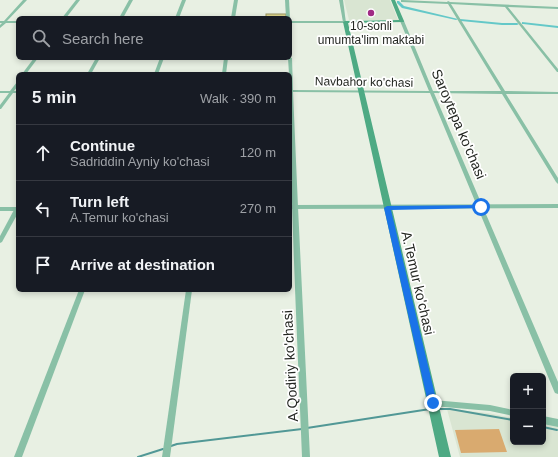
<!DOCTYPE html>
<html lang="en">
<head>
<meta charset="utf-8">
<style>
	:root { --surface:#171b24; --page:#20242c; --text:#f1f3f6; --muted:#9ea1a6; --line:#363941 }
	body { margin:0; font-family:Helvetica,sans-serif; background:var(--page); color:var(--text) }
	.controls { position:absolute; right:12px; bottom:12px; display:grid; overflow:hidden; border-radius:6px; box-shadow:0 2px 6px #0003 }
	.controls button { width:36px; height:36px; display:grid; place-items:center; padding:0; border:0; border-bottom:1px solid var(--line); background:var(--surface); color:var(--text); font:20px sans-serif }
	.stop { position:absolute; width:12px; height:12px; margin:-9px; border:3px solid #1a73e8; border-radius:50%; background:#fff }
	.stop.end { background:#1a73e8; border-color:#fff; box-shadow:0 1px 4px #0008 }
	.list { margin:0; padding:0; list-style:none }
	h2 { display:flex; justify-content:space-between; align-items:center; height:52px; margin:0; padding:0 16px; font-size:17px }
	h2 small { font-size:13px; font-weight:400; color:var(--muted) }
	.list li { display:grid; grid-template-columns:26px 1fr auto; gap:12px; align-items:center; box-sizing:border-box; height:56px; padding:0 16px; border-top:1px solid var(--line) }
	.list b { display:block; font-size:15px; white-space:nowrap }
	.list p { margin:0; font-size:13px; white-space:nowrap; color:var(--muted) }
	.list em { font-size:13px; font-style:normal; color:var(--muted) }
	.icon { flex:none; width:22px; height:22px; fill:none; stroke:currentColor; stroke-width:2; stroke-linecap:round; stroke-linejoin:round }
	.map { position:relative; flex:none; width:558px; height:457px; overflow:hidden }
	.search { position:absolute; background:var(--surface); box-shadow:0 2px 6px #0003; left:16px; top:16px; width:276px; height:44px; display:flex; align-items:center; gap:10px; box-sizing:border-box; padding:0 14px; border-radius:6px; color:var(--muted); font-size:15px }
	.panel { position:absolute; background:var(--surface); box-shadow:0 2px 6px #0003; left:16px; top:72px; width:276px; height:220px; border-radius:6px }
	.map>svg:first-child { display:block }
</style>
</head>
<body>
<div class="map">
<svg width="558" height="457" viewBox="0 0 558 457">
	<rect width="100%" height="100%" fill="#e8f0e3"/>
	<g fill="#d9e5d2">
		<path d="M344,0H390L398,20H349Z"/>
		<path d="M447,409L488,413L513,418V442H543V424L558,427V457H460Z"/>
	</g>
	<path fill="#d9aa6f" d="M499,429L507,452L461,453L455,430Z"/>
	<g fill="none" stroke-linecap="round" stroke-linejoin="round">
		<g stroke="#519896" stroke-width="2">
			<path d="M438,409H450L513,420"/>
			<path d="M543,427L557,430"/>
			<path d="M307,428L430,409"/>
			<path d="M171,446L177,444L302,429"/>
			<path d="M138,457L163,449"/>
		</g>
		<g fill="#64c8c8" fill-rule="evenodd">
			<path d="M397,1H399L404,6L458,19L456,20L402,8L397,3Z"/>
			<path d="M460,19L502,23H517L519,24L517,25H502L461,21H460Z"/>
			<path d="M522,22L558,26V28L523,24H522Z"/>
		</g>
	</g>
	<rect fill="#dcd48a" stroke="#9a9461" x="266" y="14" width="20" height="4"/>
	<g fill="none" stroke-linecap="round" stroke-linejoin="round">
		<g fill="#89c0a6" fill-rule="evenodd">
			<path d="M23,0H27L7,21H18V23H6L0,28V25L2,23H0V21H4Z"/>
			<path d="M76,0H80L66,18H62Z"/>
			<path d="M129,0H133L123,18H119Z"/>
			<path d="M182,0H186L179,18H175Z"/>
			<path d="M234,0H238L235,18H231Z"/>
			<path d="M339,0H343L346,23L343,22Z"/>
			<path d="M402,0L447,2L448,1L450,2L558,7V9L508,7L558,69V72H557L505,7L451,4L505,91L558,92V94H506L558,178V184L556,182L502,94L434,93L558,382V394L555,393L554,391L430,93L293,92L298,207L310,457H302C297,329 290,202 290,74H289L288,58H290V57L292,58L293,90L429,91L400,21L402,20L404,21L433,91H501L448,4L401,2V0Z"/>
			<path d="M34,58H38L26,74H22Z"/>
			<path d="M96,58H100L91,74H87Z"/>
			<path d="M160,58H164L158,74H154Z"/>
			<path d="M224,58H228L226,74H222Z"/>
			<path d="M17,82H18V86L14,91H18V93H13L1,109H0V105L9,93H0V91H10Z"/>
			<path d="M18,206V213L2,242L0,243V236L15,208Z"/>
			<path d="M79,290H85L22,457H14Z"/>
			<path d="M186,290H192L170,457H162Z"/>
			<path d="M433,400L490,405L513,410V416L490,411L433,406L430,405L429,403L430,401Z"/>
			<path d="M543,416L558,419V427L543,424Z"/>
		</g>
		<g fill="#89c0a6" fill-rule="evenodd">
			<path d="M285,0H289L290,18H286Z"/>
			<path d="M290,21H345L347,22L345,23H290Z"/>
			<path d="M558,204V208L290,209V205Z"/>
			<rect x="0" y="207" width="18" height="4"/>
		</g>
		<path fill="#4eaa84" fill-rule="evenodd" d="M391,0H395L404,21V22L348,23L451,457H439L343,22L345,21L399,20Z"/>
	</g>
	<path fill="#1a73e8" d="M481,205L485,207L484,208L391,210L437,403L436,406L433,407L430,406L428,403L384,208L387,206Z"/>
	<circle fill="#a02a84" stroke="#fff" stroke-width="1.5" cx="371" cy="13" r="4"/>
	<g text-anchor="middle" stroke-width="3.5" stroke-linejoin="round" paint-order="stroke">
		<g font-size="12" fill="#242722" stroke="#fff">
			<text x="371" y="30">10-sonli<tspan x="371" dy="14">umumta'lim maktabi</tspan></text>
		</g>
		<g font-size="12" fill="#242722" stroke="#fff">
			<text transform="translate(364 82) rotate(1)" y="4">Navbahor ko'chasi</text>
		</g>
		<g font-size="14" fill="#242722" stroke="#fff">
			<text transform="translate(459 124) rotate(67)" y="5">Saroytepa ko'chasi</text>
			<text transform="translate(418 283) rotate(77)" y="5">A.Temur ko'chasi</text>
			<text transform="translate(290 366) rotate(-93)" y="5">A.Qodiriy ko'chasi</text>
		</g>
	</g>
</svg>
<div class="controls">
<button>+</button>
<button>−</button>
</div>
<div class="stop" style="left:481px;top:207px"></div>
<div class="stop end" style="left:433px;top:403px"></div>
<div class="search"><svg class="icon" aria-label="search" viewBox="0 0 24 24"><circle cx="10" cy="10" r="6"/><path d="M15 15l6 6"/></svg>Search here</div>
<section class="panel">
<h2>5 min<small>Walk · 390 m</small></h2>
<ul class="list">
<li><svg class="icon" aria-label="ahead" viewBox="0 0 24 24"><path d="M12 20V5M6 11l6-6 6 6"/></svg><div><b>Continue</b><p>Sadriddin Ayniy ko'chasi</p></div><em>120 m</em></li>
<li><svg class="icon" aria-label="left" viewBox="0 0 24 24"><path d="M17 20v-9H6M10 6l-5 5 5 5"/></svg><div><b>Turn left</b><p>A.Temur ko'chasi</p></div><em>270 m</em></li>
<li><svg class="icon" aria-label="arrive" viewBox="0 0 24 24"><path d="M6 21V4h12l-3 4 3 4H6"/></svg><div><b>Arrive at destination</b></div></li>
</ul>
</section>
</div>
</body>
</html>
